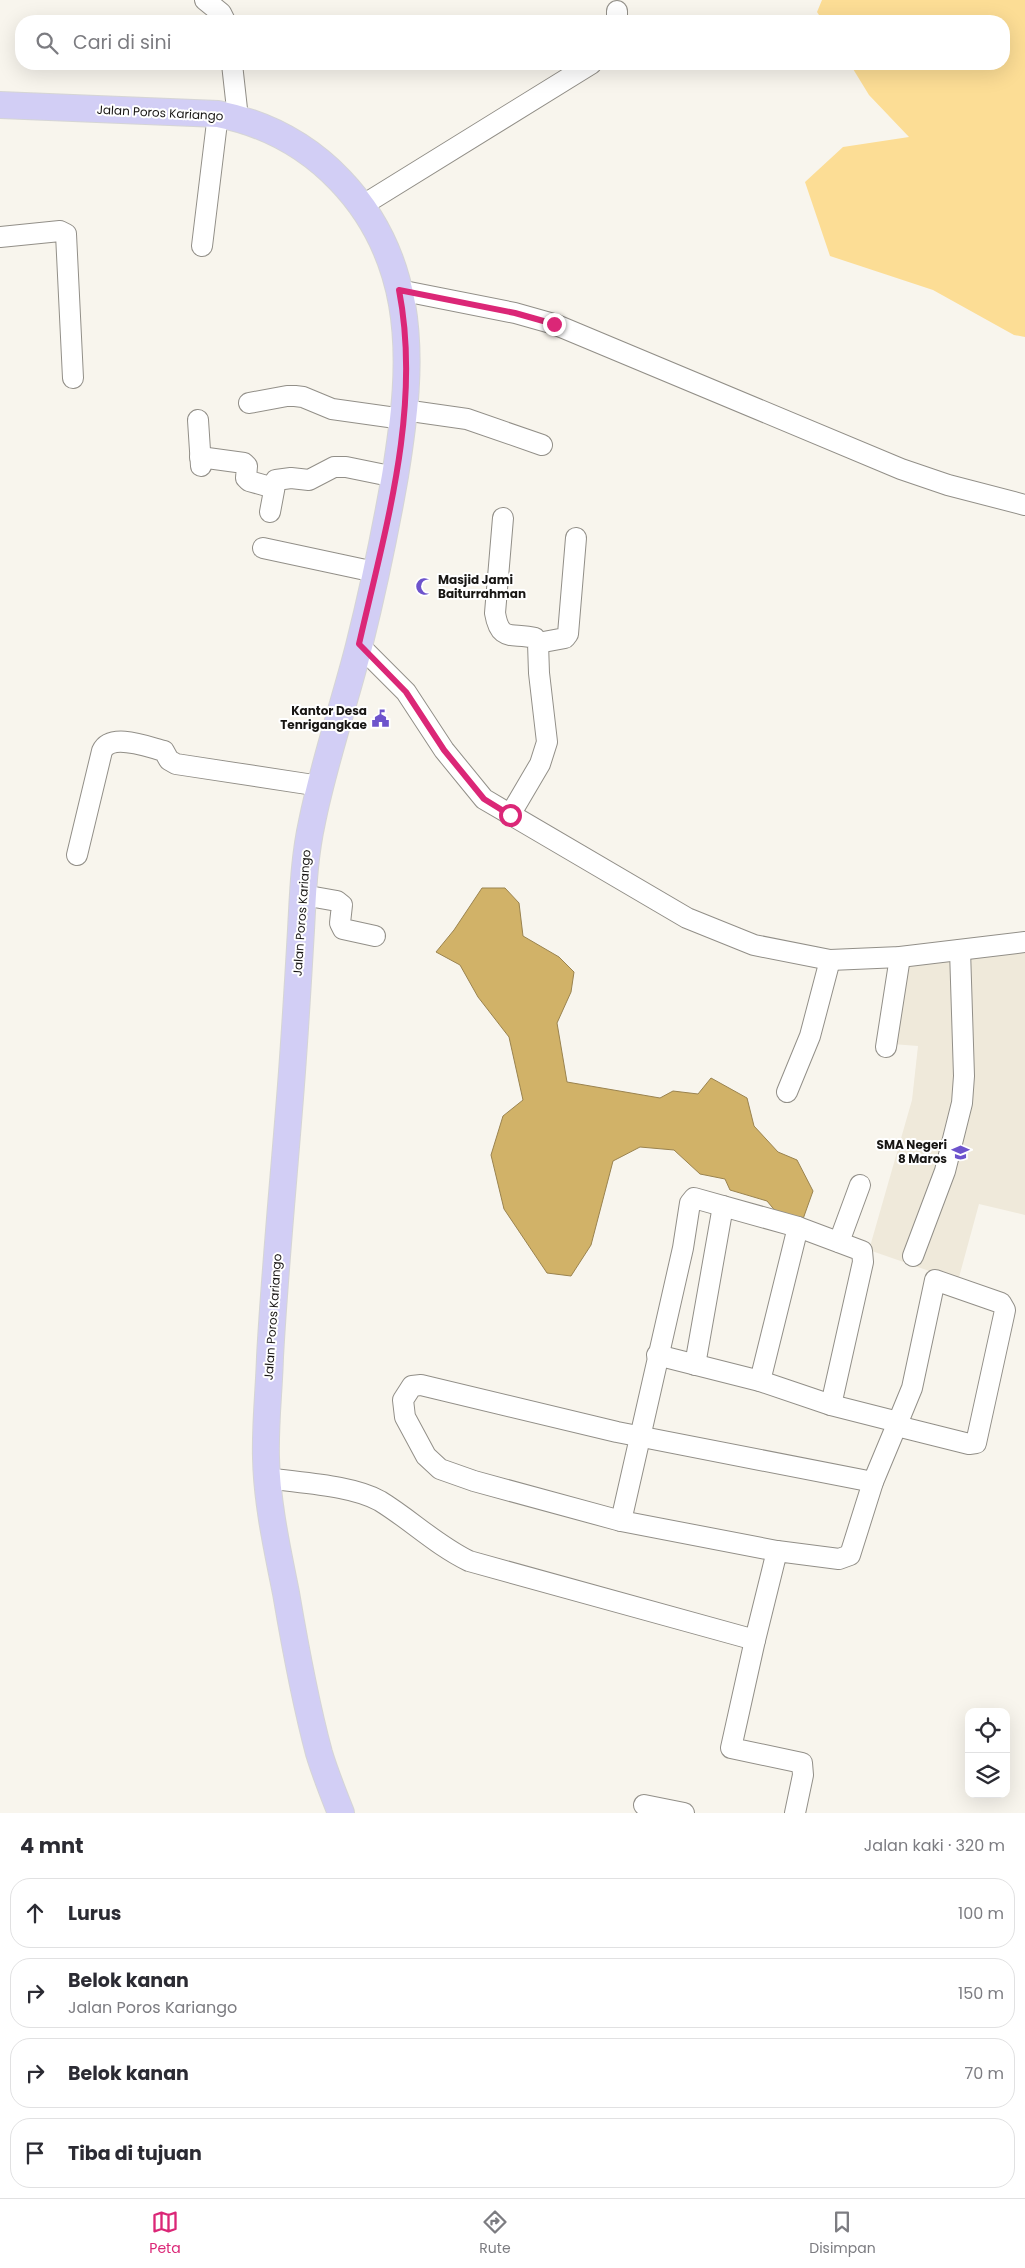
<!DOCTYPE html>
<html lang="id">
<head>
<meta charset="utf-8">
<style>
	:root { --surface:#fff; --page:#f7f7f7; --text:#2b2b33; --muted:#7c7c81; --line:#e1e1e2; --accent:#db2777 }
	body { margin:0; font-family:Poppins,sans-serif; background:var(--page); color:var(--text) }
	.controls { position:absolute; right:15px; bottom:15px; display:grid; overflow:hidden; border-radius:10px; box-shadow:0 5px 20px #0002 }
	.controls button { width:45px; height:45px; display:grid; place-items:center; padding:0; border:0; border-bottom:1px solid var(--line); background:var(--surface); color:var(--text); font:25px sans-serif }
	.stop { position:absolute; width:15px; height:15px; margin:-11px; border:4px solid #db2777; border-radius:50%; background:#fff }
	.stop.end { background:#db2777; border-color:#fff; box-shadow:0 1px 5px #0008 }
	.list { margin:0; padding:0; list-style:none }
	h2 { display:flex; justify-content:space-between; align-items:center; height:65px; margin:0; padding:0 20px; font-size:21px }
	h2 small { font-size:16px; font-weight:400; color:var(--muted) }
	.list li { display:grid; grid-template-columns:32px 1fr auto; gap:15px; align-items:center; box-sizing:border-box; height:70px; margin:0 10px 10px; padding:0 10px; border:1px solid var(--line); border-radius:20px }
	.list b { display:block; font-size:19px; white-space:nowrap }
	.list p { margin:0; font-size:16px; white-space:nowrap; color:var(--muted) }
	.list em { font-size:16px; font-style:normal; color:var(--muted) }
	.icon { flex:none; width:28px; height:28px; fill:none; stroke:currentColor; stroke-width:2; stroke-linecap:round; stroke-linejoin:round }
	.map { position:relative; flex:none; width:1025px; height:1813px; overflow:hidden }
	.search { position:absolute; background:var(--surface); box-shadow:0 5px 20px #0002; left:15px; right:15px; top:15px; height:55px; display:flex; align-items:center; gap:12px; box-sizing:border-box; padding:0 18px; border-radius:20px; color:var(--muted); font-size:19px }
	.sheet { height:385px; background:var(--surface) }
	nav { display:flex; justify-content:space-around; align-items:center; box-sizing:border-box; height:70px; border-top:1px solid var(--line); background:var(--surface); font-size:14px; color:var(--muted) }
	nav a { display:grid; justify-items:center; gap:2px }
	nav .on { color:var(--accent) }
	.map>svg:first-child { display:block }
</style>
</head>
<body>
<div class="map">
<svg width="1025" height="1813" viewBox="0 0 1025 1813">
	<rect width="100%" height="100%" fill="#f8f5ed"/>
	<path fill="#efe9da" d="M1025,952V1215L979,1204L958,1281L869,1250L912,1100L918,1046L892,1044L906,961Z"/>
	<path fill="#fcdd95" d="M822,0H1025V337L1014,335L933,290L830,256L805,182L843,147L909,137L869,95L850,64H1004V21H823L817,12Z"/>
	<path fill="#d1b268" stroke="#9a834f" d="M482,888H505L519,903L523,936L559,957L574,972L571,992L557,1023L567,1082L660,1098L673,1091L698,1094L711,1078L747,1098L754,1126L778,1152L797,1160L813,1191L803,1219L777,1213L767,1201L730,1190L725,1179L700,1174L674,1150L640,1147L613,1161L591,1245L571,1276L547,1273L504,1209L491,1155L503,1116L523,1100L509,1037L478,997L460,965L436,952L454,930Z"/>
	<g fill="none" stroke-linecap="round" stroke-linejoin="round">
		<defs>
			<g id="minor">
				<path d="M205,0L221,13L225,21"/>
				<path d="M617,11V21"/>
				<path d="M232,64L238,118"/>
				<path d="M363,205L591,64"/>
				<path d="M0,237L60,231L66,234L73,378"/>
				<path d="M202,246L218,114"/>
				<path d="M399,290L515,313L554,324L901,469L948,485L1025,505"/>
				<path d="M249,403L287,396H295L303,397L332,409L403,419"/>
				<path d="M404,410L467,419L542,445"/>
				<path d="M198,420L201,466"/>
				<path d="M200,457L244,463L247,466L246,478L249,481L274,488"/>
				<path d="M270,512L276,480L291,478L309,480L334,467H346L395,477"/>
				<path d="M503,518L495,613C500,643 512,632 535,638L538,643L539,673L547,742L540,764L510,815"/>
				<path d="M263,548L375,572"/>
				<path d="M538,643L565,638L568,634L576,538"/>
				<path d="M359,645L406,692L444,750L484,799L687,918L754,945L830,960L900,957L1025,942"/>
				<path d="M77,855L102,751C111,732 148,747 164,751L169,760L176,764L320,786"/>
				<path d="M303,895L337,901L342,905L340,923L343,929L375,936"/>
				<path d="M886,1047L900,957"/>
				<path d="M787,1092L810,1036L830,960"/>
				<path d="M839,1242L860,1185"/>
				<path d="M913,1256L945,1171L962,1103L964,1076L960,950"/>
				<path d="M695,1365L723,1206"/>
				<path d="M760,1381L798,1227"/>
				<path d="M897,1426L969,1444L976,1443L1004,1315L1005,1310L1001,1303L935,1280L912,1388L898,1422"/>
				<path d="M267,1478C300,1483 352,1485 380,1501C411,1520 436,1545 469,1561L755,1640L777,1551L839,1559L850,1555L873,1482L898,1422L831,1405L760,1381L657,1355"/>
				<path d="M621,1521L474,1481L440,1469L426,1456L405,1417L403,1400L412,1386L421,1385L617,1432L873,1482"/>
				<path d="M777,1551L621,1521L683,1248L690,1203L694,1198L798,1227L862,1251L863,1262L831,1405"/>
				<path d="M755,1640L731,1748L802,1763L803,1775L795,1813"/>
				<path d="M644,1805L684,1813"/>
			</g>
			<path id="major" d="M0,105L218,114C315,133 385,208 402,304C412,362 404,420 395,476C385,533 373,590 359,646C344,705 324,762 312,822C304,858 303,894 301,930C298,982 295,1033 291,1085C284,1176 275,1266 270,1357C269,1391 265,1424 266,1458C267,1503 277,1548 286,1593C295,1646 305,1701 319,1753C325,1773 333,1793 341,1813"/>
		</defs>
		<use href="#minor" stroke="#928f88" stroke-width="22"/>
		<use href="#major" stroke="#d5d5d5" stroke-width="28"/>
		<use href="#minor" stroke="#fff" stroke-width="20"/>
		<use href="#major" stroke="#d2cef5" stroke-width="26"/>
	</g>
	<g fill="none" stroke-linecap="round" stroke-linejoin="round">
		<path stroke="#db2777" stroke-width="6" d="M510,815L484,799L444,750L406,692L359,644C385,530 422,408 399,290L515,313L554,324"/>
	</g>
	<defs>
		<symbol id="mosque-bare" viewBox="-9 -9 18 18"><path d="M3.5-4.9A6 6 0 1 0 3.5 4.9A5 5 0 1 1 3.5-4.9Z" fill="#6d53cc" stroke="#fff" stroke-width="2.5" paint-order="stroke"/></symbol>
		<symbol id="civic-bare" viewBox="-9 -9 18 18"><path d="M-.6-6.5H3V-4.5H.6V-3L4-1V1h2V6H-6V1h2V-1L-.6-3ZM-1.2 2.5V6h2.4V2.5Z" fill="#6d53cc" stroke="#fff" stroke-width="2.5" paint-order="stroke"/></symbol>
		<symbol id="school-bare" viewBox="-9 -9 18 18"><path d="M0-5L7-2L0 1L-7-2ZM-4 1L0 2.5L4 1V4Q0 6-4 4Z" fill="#6d53cc" stroke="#fff" stroke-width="2.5" paint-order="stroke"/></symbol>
	</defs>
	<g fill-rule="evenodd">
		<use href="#mosque-bare" x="412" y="574" width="25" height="25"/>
		<use href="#civic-bare" x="368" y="706" width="25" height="25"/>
		<use href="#school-bare" x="948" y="1140" width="25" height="25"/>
	</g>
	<g text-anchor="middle" stroke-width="4" stroke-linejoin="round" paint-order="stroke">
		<g font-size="12" fill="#181614" stroke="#fff">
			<text transform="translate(160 113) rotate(3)" y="4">Jalan Poros Kariango</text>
			<text transform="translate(302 913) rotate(-86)" y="4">Jalan Poros Kariango</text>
			<text transform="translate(273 1317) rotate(-86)" y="4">Jalan Poros Kariango</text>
		</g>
		<g font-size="12" font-weight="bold" fill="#181614" stroke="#fff" text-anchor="end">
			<text x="438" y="584" text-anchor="start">Masjid Jami<tspan x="438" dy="14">Baiturrahman</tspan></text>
			<text x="367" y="715">Kantor Desa<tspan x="367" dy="14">Tenrigangkae</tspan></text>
			<text x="947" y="1149">SMA Negeri<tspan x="947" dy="14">8 Maros</tspan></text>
		</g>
	</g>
</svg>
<div class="controls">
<button><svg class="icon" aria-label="locate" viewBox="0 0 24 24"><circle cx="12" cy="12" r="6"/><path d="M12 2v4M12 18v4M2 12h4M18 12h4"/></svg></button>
<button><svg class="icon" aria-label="layers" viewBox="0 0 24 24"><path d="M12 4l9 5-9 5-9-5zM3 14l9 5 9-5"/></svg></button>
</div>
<div class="stop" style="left:510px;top:815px"></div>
<div class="stop end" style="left:554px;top:324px"></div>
<div class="search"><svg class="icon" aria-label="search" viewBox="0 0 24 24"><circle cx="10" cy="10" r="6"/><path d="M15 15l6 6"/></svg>Cari di sini</div>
</div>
<section class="sheet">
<h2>4 mnt<small>Jalan kaki · 320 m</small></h2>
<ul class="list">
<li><svg class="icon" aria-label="ahead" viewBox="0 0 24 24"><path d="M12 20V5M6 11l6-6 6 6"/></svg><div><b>Lurus</b></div><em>100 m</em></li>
<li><svg class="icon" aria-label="right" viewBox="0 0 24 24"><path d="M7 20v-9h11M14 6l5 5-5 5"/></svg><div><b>Belok kanan</b><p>Jalan Poros Kariango</p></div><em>150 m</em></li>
<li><svg class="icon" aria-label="right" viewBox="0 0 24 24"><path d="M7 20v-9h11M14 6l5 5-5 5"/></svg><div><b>Belok kanan</b></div><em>70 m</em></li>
<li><svg class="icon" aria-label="arrive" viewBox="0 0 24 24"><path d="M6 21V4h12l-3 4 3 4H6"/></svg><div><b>Tiba di tujuan</b></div></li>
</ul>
</section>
<nav>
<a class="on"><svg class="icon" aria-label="map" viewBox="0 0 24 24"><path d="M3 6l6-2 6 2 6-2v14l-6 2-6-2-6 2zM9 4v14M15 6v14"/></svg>Peta</a>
<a><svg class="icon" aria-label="directions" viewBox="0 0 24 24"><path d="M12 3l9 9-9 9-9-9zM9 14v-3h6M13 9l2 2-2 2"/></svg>Rute</a>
<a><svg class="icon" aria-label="saved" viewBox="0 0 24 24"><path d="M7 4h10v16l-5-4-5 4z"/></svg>Disimpan</a>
</nav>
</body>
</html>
